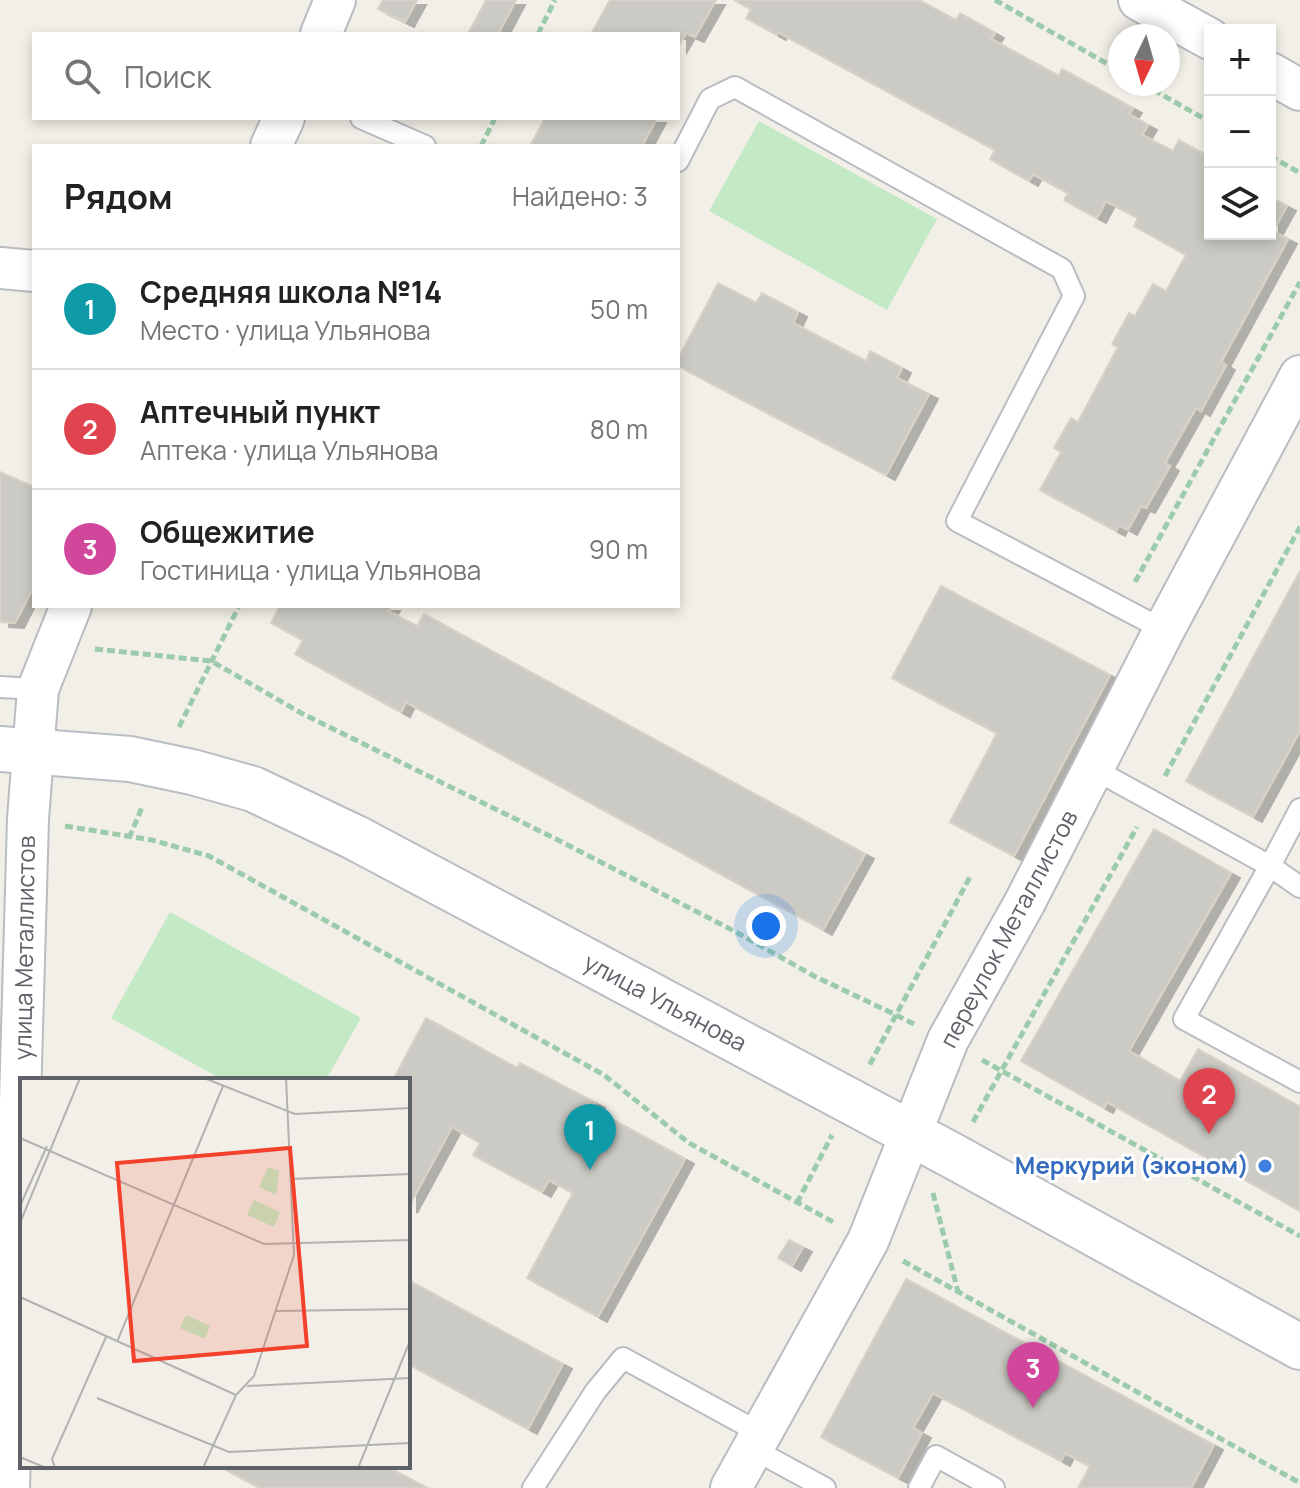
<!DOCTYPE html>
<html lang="ru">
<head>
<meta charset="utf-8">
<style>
	:root { --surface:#fff; --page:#f6f6f6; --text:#222; --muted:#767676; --line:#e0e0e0; --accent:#f3412c }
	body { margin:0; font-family:Manrope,sans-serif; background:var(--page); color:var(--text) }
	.controls { position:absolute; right:24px; top:24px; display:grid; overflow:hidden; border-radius:0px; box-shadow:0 4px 12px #0003 }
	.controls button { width:72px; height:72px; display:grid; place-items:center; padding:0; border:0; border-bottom:2px solid var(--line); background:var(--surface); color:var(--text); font:40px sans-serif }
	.compass { position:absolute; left:1108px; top:24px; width:72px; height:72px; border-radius:50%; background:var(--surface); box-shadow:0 4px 12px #0003; rotate:185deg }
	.you { position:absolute; left:766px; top:926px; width:28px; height:28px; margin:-20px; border:6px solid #fff; border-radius:50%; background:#1a73e8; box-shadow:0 0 0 12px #1a73e833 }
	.badge { display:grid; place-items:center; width:52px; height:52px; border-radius:50%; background:var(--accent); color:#fff; font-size:26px; font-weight:700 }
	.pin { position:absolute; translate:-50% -66px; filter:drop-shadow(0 2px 4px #0008) }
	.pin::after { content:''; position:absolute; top:42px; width:28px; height:24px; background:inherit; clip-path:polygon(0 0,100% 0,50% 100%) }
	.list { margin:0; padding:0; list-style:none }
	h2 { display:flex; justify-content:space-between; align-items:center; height:104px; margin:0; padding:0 32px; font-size:34px }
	h2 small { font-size:26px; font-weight:400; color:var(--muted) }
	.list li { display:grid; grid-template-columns:52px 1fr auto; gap:24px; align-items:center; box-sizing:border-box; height:120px; padding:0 32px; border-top:2px solid var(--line) }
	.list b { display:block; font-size:30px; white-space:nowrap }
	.list p { margin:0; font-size:26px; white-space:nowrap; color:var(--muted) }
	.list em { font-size:26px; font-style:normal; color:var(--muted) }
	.icon { flex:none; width:44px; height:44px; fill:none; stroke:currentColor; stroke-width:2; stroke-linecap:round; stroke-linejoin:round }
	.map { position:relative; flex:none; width:1300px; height:1488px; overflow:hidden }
	.search { position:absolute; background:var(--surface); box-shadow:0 4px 12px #0003; left:32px; top:32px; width:648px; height:88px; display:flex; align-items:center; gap:20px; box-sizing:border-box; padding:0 28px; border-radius:0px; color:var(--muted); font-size:30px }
	.panel { position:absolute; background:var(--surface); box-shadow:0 4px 12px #0003; left:32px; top:144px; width:648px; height:464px; border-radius:0px }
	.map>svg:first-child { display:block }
</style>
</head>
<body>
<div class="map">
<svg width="1300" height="1488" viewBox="0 0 1300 1488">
	<defs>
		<filter id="shadow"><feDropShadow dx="9" dy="5" stdDeviation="0" flood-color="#0004"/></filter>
	</defs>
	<rect width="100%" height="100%" fill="#f1efe7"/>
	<g fill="#c3eac4">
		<path d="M759,121L937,219L887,310L709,211Z"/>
		<path d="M170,912L361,1018L326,1080H223L111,1018Z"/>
	</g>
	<g fill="#cccac4" stroke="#d7d2c5" stroke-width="2" filter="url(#shadow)">
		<path d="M383,0H417L405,22L378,9Z"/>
		<path d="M486,0H516L498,34H468Z"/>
		<path d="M610,0H716L695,37L686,33L678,47V34H591Z"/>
		<path d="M734,0H919L956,20L960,13L995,33L991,39L1059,76L1062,69L1133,108L1129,114L1148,125L1142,135L1173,151L1179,140L1210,157V234H1270V197L1287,206L1273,231L1288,239L1221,362L1226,365L1201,411L1196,408L1165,463L1170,466L1146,508L1141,506L1128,530L1119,525L1116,531L1040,490L1061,452L1054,448L1071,418L1078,422L1118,347L1112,344L1129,313L1135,316L1153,284L1166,291L1186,255L1134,226L1138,218L1106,201L1097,218L1064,200L1068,193L1033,174L1029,181L990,159L995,150L778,32L777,35L746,18L751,9Z"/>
		<path d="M545,118H657L642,146H530Z"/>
		<path d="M718,283L756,303L762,293L798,312L793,323L866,361L870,351L902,368L897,378L929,394L886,475L678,366V359Z"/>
		<path d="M0,472L34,487V586L15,623L0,622Z"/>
		<path d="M1300,571V731L1253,817L1186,781Z"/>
		<path d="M941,586L1110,675L1014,856L950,822L997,733L892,678Z"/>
		<path d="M280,606H391L388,611L417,626L424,614L865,854L823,930L406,702L401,712L295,654L303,640L271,623Z"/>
		<path d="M1154,829L1231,873L1129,1051L1180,1081L1198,1049L1300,1107V1211L1107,1102L1104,1108L1021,1061Z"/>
		<path d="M426,1018L517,1068L520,1063L596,1103L593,1109L685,1159L598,1317L527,1278L573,1193L549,1180L542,1192L473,1155L480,1143L452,1127L408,1208V1080H393Z"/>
		<path d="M789,1240L803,1247L792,1266L778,1258Z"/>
		<path d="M906,1279L1214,1445L1191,1488H1078L1090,1466L1065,1453L1061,1461L933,1393L913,1428L922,1433L898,1478L821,1437Z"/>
		<path d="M408,1280L563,1364L528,1429L408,1364Z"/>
		<path d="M219,1466H386L427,1488H260Z"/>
	</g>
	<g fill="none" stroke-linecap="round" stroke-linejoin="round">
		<defs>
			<g id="lane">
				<path d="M361,118L425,146"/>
				<path d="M678,161L710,99L735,87L1062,269L1074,296L957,521L1164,630"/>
				<path d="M0,687L38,689"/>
				<path d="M1092,768L1270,866L1184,1019L1300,1082"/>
				<path d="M1300,809L1270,866L1300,887"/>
				<path d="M753,1449L825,1488"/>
				<path d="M533,1488L595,1392L623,1358L762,1434"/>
				<path d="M919,1488L936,1456L994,1488"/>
			</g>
			<g id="street">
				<path d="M1139,0L1210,39"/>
				<path d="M321,34L335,0"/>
				<path d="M1270,73L1300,90"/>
				<path d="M271,146L284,118"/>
				<path d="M0,268L34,271"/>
				<path d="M9,1488L28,819L38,689L71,606"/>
				<path d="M731,1488L868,1241L948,1040L1025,902L1164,630L1300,376"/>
			</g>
			<path id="secondary" d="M0,749L130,759L192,772L253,789L356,838L953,1156L1300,1347"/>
		</defs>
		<use href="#lane" stroke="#b9bcc1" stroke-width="24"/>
		<use href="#street" stroke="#b9bcc1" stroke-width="44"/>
		<use href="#secondary" stroke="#babdc3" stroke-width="48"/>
		<g stroke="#9bcbaa" stroke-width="5" stroke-dasharray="8 4" stroke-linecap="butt">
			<path d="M995,0L1120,71"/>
			<path d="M538,34L555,0"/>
			<path d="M1143,84L1210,122"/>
			<path d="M481,146L495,118"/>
			<path d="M1270,156L1300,173"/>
			<path d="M1135,582L1300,282"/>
			<path d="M95,649L211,661L303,714L560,841L736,932L814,976L896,1015L869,1066"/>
			<path d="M179,727L239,606"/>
			<path d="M1165,776L1300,527"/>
			<path d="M65,826L152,840L209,856L604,1075L689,1143L835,1223"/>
			<path d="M129,838L143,805"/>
			<path d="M914,1024L896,1015L971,875"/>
			<path d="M982,1060L1300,1236"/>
			<path d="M973,1122L1137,827"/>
			<path d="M933,1193L958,1292"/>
			<path d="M797,1203L832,1135"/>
			<path d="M903,1261L1300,1483"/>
		</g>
		<use href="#lane" stroke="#fff" stroke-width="20"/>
		<use href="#street" stroke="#fff" stroke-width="40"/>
		<use href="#secondary" stroke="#fff" stroke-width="44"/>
	</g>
	<circle fill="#3f7fe0" stroke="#fff" stroke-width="3" cx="1265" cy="1166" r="8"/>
	<g text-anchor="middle" stroke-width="6" stroke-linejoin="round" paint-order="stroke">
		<g font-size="24" fill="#5e6268" stroke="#fff">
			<text transform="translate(1009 929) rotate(-62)" y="8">переулок Металлистов</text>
			<text transform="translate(25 948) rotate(-89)" y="8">улица Металлистов</text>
			<text transform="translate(665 1003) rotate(28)" y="8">улица Ульянова</text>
		</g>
		<g font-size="24" font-weight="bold" fill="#366cbe" stroke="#fff" text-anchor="end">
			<text x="1249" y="1174">Меркурий (эконом)</text>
		</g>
	</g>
	<g transform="translate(20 1078)">
		<rect width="390" height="390" fill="#f1efe7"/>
		<path d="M248,89L259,93L256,117L239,109ZM234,122L260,134L254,149L227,137ZM166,237L190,248L185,261L160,250Z" fill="#c3eac4"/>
		<path fill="none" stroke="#b2b3b0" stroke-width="2" d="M184,0L275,36L390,30M0,60L244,166L390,162M270,101L390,96M0,128L27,68M0,145L60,0M0,219L216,317M256,233L390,231M97,264L203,8M227,308L390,300M77,320L209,374L390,365M0,379L26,390M35,390L32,381L86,259M183,390L216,317L234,298L274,177L266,0M338,390L390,263"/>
		<path fill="#f3412c" fill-opacity="0.15" stroke="#f3412c" stroke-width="4" d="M270,70L287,268L114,283L97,85Z"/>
		<rect width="390" height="390" fill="none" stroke="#5e6268" stroke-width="4"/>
	</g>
</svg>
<div class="controls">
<button>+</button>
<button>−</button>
<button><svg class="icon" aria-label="layers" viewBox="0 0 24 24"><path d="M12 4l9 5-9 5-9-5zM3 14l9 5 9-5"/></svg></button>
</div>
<svg class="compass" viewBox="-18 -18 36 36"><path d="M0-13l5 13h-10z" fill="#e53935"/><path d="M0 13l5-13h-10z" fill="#767676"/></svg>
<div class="you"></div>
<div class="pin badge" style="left:590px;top:1170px;background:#0f9aa8">1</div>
<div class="pin badge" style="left:1209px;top:1134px;background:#e0444e">2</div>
<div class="pin badge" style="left:1033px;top:1408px;background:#d1479c">3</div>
<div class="search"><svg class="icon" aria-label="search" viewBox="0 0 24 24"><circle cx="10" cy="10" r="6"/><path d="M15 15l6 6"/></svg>Поиск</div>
<section class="panel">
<h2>Рядом<small>Найдено: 3</small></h2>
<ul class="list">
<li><span class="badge" style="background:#0f9aa8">1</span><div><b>Средняя школа №14</b><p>Место · улица Ульянова</p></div><em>50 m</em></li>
<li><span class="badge" style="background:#e0444e">2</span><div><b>Аптечный пункт</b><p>Аптека · улица Ульянова</p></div><em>80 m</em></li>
<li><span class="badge" style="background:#d1479c">3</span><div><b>Общежитие</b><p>Гостиница · улица Ульянова</p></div><em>90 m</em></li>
</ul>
</section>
</div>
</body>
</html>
